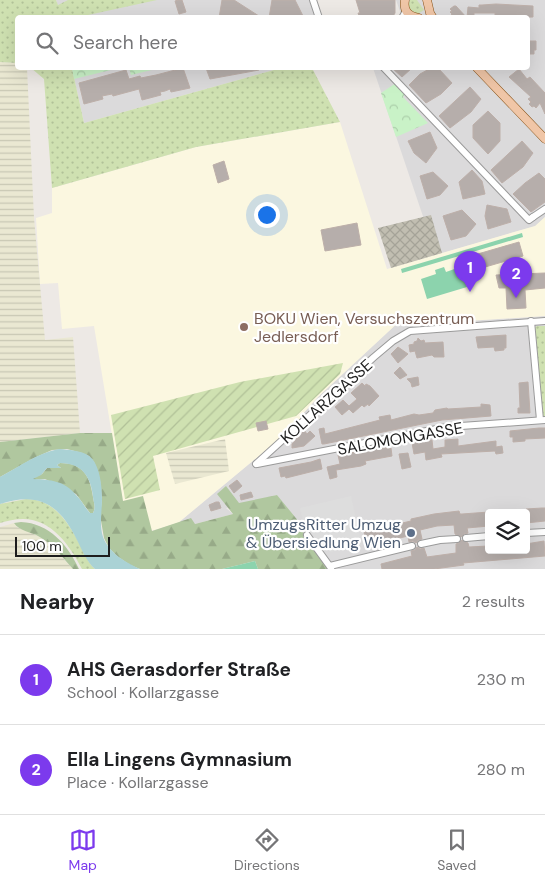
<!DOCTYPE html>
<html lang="en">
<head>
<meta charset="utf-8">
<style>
	:root { --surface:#fff; --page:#f2f2f2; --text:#202124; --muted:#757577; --line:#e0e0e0; --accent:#7c3aed }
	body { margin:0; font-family:"DM Sans",sans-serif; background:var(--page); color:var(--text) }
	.controls { position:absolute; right:15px; bottom:15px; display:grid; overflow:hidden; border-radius:5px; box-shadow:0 5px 20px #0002 }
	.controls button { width:45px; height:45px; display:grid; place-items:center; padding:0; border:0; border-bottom:1px solid var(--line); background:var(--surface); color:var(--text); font:25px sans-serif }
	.scale { position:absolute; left:15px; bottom:12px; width:95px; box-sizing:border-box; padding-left:5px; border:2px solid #1d1d1d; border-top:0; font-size:14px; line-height:18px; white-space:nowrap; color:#1d1d1d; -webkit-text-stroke:4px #fff; paint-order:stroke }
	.you { position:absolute; left:266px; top:214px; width:18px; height:18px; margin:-12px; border:4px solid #fff; border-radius:50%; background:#1a73e8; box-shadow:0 0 0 8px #1a73e833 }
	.badge { display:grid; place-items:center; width:32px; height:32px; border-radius:50%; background:var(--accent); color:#fff; font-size:16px; font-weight:700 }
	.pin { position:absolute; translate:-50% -41px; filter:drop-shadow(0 1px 2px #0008) }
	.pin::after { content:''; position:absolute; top:26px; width:18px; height:15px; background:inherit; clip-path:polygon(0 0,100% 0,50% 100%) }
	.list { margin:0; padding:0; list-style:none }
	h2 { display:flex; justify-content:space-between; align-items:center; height:65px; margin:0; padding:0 20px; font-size:21px }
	h2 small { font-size:16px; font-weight:400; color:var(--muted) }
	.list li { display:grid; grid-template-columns:32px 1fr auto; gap:15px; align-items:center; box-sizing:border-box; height:90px; padding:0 20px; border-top:1px solid var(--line) }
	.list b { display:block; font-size:19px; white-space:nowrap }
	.list p { margin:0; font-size:16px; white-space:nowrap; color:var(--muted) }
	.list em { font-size:16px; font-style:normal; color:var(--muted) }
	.icon { flex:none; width:28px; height:28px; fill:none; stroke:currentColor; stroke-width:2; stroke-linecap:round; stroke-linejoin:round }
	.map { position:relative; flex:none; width:545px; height:569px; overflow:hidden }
	.search { position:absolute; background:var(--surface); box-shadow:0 5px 20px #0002; left:15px; right:15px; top:15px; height:55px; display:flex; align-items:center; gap:12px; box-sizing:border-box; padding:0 18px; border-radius:5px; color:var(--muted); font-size:19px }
	.sheet { height:245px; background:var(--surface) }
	nav { display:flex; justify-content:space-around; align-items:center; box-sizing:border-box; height:70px; border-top:1px solid var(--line); background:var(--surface); font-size:14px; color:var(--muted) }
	nav a { display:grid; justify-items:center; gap:2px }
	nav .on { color:var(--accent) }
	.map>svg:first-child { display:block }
</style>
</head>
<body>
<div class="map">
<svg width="545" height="569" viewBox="0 0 545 569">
	<defs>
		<pattern id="construction-cross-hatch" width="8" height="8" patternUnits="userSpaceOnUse" patternTransform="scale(1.25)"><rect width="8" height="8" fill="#c1beb1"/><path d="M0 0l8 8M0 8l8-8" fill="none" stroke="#a5a398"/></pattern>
		<pattern id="farmland-rules" width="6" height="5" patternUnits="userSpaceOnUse" patternTransform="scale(1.25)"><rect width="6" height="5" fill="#eae8d2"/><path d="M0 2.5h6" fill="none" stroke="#c8c7b4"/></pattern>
		<pattern id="grass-dots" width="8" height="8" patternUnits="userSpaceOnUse" patternTransform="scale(1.25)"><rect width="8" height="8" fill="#cfe1b1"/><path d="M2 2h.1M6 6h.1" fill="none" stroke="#b1c198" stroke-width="1.8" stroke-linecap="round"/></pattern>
		<pattern id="forest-firs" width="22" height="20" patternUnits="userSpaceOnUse" patternTransform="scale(1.25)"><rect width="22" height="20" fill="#b0c79f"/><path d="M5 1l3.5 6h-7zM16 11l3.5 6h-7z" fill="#97aa88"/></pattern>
		<pattern id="park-crowns" width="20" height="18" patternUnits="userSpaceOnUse" patternTransform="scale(1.25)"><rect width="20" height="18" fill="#c9f2c7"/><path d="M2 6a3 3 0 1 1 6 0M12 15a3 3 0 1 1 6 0" fill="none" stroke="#accfaa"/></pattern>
		<pattern id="garden-furrows" width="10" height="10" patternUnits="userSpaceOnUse" patternTransform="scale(1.25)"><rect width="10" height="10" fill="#cfe1b1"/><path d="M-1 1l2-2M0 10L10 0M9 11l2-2" fill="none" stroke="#b1c198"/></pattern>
	</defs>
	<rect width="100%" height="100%" fill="#ede9e5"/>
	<g fill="#dbdadb" fill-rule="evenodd">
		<path d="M56,0H315L321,17H61Z"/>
		<path d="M396,0H545V217L536,226L436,255L373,68H528V18L402,17Z"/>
		<path d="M72,68H281L84,123Z"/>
		<path d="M545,316V569H329L303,536L277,495L226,508L233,514L195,524L178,523L301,421L300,417L318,397L403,318L411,326L436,323ZM489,513H526V550H489Z"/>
	</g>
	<path fill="#fbf7e0" d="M340,122L387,269L535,226L545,217V316L436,323L411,326L403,318L318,397L300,417L301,421L178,523L151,531L123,502L94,326L62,329L58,283L40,284L36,218L52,213V188L196,147Z"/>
	<path fill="url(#construction-cross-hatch)" d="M431,215L442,253L391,268L378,228Z"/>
	<g fill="url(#farmland-rules)">
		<path d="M0,62L17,63L18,68H27L34,218L45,340L73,337L80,433L0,442Z"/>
		<path d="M225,439L229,471L175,484L166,453Z"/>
		<path d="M14,523L17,527L38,536L50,544L73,569H0V527Z"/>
	</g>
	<g fill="url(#grass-dots)">
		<path d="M0,0H56L58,5L68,0H157L79,17L18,18L17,63L0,62Z"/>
		<path d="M410,0H417L424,10L419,13L416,14L409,10L408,5Z"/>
		<path d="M31,68H72L84,123L281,68H312L340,122L196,147L52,188L44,79Z"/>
		<path d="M537,326H545V416H541L534,328Z"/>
		<path d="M26,499C55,499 68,523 81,546C85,554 88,563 95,569H82C70,546 52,519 23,519C15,519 7,521 0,523V504Z"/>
	</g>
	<g fill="url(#forest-firs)">
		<path d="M80,433H112L123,501L143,496L152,531L191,518L195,524L233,514L217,494L226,486L239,503L277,495L304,528L303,536L329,569H258L255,561L222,569H140L130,565L117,556L109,548L104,538L100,515L102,500L100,480L94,462L89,456L82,453L67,449L52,450L34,458L0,477V442Z"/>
		<path d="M60,463C83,463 90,476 93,497C94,504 96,507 93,513H90L76,494L45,479L33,480V478L42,474L47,468H61L57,465Z"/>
		<path d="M21,522C49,523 68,545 79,569H73C62,557 53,544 38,536C31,532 19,531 14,523Z"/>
	</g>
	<g fill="url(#park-crowns)">
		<path d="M72,68H119L74,79Z"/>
		<path d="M129,68H160L131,75Z"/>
		<path d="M396,83L405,94L403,97L428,123L396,137L381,93Z"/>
	</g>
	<path fill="url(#garden-furrows)" d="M343,363L340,374L296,416L153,456L160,490L125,499L111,415L240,382Z"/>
	<g fill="#8cd3ad">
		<path d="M522,233L523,237L402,273L401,269Z"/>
		<path d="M444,267L446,272L460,267L467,287L427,299L421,279L436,274L435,270Z"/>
		<path d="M255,561L258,569H222Z"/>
	</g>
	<path fill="#ddd" d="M351,496L362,545L330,552L329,548L324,547L309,531L303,521L300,508Z"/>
	<path fill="#aad2d5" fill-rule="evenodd" d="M59,449C68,450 81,450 89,456C100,464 102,486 102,499C102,512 99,524 103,537C109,553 125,562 140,569H95C87,562 82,550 77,540C60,505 39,491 0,504V477C19,467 37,453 59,449ZM60,463C82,463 91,477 93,497C94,504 96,507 93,513H90C85,508 82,501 77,496C64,480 51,480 33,479L41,475L47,468H61L57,465Z"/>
	<g fill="#b6aeab" stroke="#bdafa9">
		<path d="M178,0H182L186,12L179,14L175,1Z"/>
		<path d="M222,0H234L262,18H219Z"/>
		<path d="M272,0H295L304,18H269Z"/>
		<path d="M356,0H395V13L392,18H360L358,13H360Z"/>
		<path d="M496,4L533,6V17L495,18V13H474V18H467L468,7L479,8V5H482Z"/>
		<path d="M454,6H456L467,18H449L452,14L450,12L452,11L450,9Z"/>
		<path d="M528,41H536V50H534V54H528Z"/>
		<path d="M183,68L190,88L171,92L170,89L165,91L160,92L161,95L142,100L139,89L113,96L112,94L102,96L103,99L84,104L79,83L126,70L129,79L140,76L141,78L156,75Z"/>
		<path d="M206,68H259V70L210,79Z"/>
		<path d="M392,68H412L402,77Z"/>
		<path d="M431,68H438L452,83L441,94L426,103L409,85L420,74Z"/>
		<path d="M519,69L527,79L530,77L545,93V114L540,103L536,108L534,106L532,107L529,104L531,102L528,99L531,97L509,77Z"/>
		<path d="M470,87L481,99L471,112L450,128L439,116Z"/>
		<path d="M488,111L500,123V141L488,154L473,138V125Z"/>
		<path d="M430,132L437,148L426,163L414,153L408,141Z"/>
		<path d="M522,141L533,153L523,167L502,183L491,170Z"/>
		<path d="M224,161L229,179L218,183L213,165Z"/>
		<path d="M472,170L482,181L485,194L463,199L459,182Z"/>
		<path d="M433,172L448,186L440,195L427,199L420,176Z"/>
		<path d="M539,173L545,179V202L531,212L513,194L525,183Z"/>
		<path d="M487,205L507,209L511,222L488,229L485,216Z"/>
		<path d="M462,210L476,224L466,236L451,240L443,216Z"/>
		<path d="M357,223L361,245L325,251L321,230Z"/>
		<path d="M519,242L523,256L468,272L464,258Z"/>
		<path d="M545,273V288L525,290L526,308L507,309L506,288H499L496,275Z"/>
		<path d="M506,335V348H504V350L495,351L494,347L478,348L476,337Z"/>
		<path d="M418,338L421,341L424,340L425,343L443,342L444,357H434L432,355L417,358L415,351L410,352L409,345L414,344V342L417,341Z"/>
		<path d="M398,347L408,354L398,363L391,354Z"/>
		<path d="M400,367L407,375L400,379L394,373Z"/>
		<path d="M418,377L419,385L412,387L411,383L407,379Z"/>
		<path d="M528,382L530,413H518V408H520L519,383Z"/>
		<path d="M362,383L365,386L366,384L370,386L379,396L369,406L368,404L364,407L362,405L353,413L349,409L342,415L335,407L343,400L349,406L357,399L351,393Z"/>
		<path d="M481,404L490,405L491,416L442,420L324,444H322L319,429L324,428L325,434L380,420L379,417L390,415L391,420L414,414L419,415L433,413L435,410L447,408L448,409L481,407Z"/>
		<path d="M266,421L268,429L258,431L256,423Z"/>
		<path d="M539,428H545V438L525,439V441L513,442V437H510V431Z"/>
		<path d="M304,430L307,434L310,431L315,436L304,446L292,448V444Z"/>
		<path d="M424,439V441L432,440L433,449L445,447V440L458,439V446L496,441V447L502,446L503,453L496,454L495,451L441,454L442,457L426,460L425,452L414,454L412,443Z"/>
		<path d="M379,448H391L392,456L365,461L366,464L361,466L336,470L337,477L330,479L327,467L340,464L338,455Z"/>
		<path d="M408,453L411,467L402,469L399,454Z"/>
		<path d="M320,459L322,469L286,478L285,476L281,477L279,468L311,462Z"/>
		<path d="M237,480L242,486L234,493L229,486Z"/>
		<path d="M251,492L253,497L241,500L240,495Z"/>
		<path d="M216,502H219L221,508L211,511L209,505Z"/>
		<path d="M542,508H545V521L526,523V509Z"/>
		<path d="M459,511L460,514H462L489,512V526L467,528L468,533L464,534L461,537L455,534L454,525L437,526L420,530L422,539L418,540L416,543L413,541L409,542L408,536L367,546L364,532L411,521V519L434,514Z"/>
		<path d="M462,540L468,543L469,547L488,546L489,550H526V544L544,541L545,556L463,563L464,565L434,569H382L381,564L412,556L411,551L415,550L417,547L420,549L424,548L427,557L456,553V544L459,543Z"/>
	</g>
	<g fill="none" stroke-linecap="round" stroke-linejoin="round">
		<defs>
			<g id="minor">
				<path d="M313,0L319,18"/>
				<path d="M402,18L406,11"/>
				<path d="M384,68L529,220L533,217"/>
				<path d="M533,217L545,209"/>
				<path d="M531,321L540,420"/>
				<path d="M256,464L374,357L393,341L410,331L545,321"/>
				<path d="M257,464L447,427L545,420"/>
				<path d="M526,533L545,532"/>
				<path d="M307,535L331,568"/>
				<path d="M466,538L489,536"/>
				<path d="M421,544L440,540L457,539"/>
				<path d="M330,566L412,546"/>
			</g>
			<g id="major">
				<path d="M405,0C403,11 408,16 419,18"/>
				<path d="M427,0L430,13L433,18"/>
				<path d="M477,68L545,139"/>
			</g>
		</defs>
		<use href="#minor" stroke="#9a9a9a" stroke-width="8"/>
		<use href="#major" stroke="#844f13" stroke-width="9"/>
		<use href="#minor" stroke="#fff" stroke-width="6"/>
		<use href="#major" stroke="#f0c6a7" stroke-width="8"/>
	</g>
	<circle fill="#8d6e63" stroke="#fff" stroke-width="2" cx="244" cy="327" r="5"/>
	<circle fill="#5c6f8a" stroke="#fff" stroke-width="2" cx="411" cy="533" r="5"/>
	<g text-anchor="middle" stroke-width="4.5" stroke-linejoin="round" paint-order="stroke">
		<g font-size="16" fill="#785e54" stroke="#fff" text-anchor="start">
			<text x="254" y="324">BOKU Wien, Versuchszentrum<tspan x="254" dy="18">Jedlersdorf</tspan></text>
		</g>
		<g font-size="16" fill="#1d1d1d" stroke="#fff">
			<text transform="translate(326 401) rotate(-42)" y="6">KOLLARZGASSE</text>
			<text transform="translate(400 438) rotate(-10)" y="6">SALOMONGASSE</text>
		</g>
		<g font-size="16" fill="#4e5e75" stroke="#fff" text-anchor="end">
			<text x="401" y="530">UmzugsRitter Umzug<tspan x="401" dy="18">&amp; Übersiedlung Wien</tspan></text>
		</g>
	</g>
</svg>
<div class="controls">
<button><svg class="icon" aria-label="layers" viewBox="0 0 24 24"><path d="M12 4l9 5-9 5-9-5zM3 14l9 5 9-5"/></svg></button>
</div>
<div class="scale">100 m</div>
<div class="you"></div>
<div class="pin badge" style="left:470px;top:292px">1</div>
<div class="pin badge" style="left:516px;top:298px">2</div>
<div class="search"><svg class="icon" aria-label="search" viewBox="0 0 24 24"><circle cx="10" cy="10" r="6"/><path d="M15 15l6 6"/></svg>Search here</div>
</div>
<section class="sheet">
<h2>Nearby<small>2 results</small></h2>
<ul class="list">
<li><span class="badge">1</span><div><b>AHS Gerasdorfer Straße</b><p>School · Kollarzgasse</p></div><em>230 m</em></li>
<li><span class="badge">2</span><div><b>Ella Lingens Gymnasium</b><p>Place · Kollarzgasse</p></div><em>280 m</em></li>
</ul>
</section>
<nav>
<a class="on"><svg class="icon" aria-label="map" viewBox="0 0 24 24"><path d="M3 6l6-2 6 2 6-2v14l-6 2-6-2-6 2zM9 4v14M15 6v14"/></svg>Map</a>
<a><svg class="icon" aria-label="directions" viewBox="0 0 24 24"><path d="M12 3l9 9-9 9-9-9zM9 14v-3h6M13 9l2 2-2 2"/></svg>Directions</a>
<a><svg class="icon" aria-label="saved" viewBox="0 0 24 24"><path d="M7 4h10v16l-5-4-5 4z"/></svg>Saved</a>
</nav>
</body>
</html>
